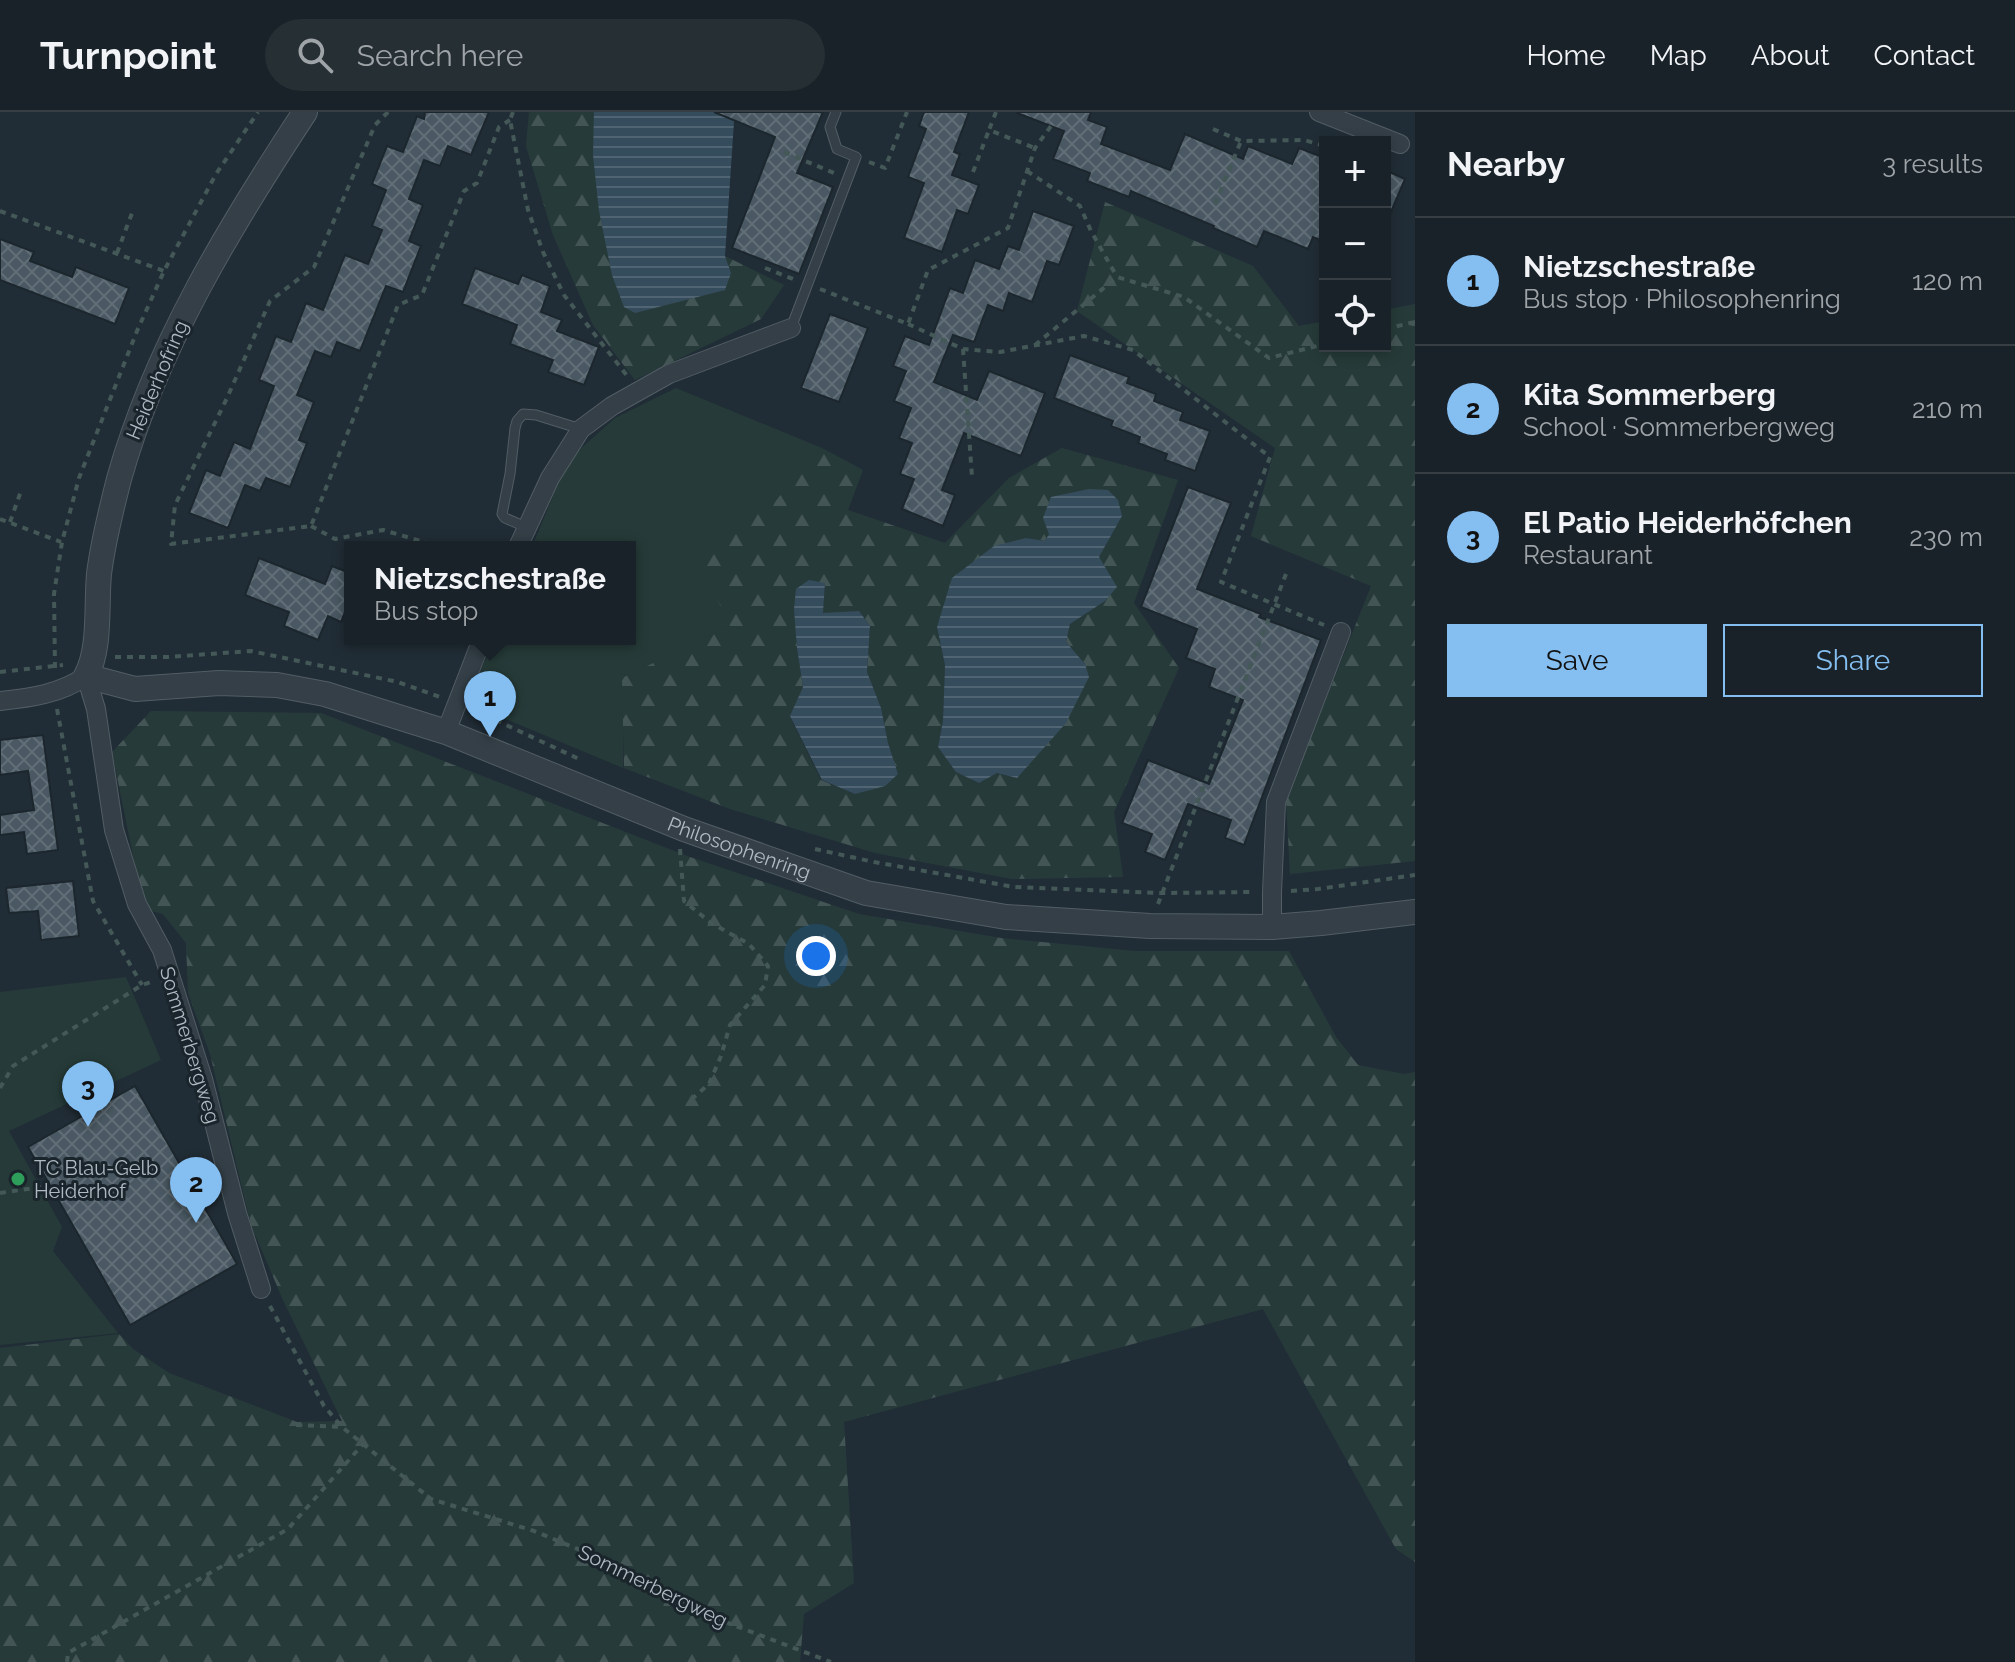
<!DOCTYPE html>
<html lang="en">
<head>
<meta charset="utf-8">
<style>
	:root { --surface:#192228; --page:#262f34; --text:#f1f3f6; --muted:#9fa4a8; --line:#373f45; --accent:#85bff2 }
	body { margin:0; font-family:Raleway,sans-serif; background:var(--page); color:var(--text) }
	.controls { position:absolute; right:24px; top:24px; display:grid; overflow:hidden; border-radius:0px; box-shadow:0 4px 12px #0003 }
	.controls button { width:72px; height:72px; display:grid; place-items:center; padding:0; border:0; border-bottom:2px solid var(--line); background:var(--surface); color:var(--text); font:40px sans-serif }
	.you { position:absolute; left:816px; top:844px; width:28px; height:28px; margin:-20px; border:6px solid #fff; border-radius:50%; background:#1a73e8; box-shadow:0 0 0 12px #1a73e833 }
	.badge { display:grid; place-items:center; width:52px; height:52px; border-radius:50%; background:var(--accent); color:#111; font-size:26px; font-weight:700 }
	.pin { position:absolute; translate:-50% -66px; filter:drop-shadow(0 2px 4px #0008) }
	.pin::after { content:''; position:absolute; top:42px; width:28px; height:24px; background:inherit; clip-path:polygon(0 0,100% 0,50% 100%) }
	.popup { position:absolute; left:344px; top:429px; width:292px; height:104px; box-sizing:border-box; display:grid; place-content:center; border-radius:0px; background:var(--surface); filter:drop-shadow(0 2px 6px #0005); font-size:26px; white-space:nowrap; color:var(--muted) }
	.popup b { font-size:30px; color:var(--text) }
	.popup::after { content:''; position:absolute; left:50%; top:100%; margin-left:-16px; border:16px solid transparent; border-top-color:var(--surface) }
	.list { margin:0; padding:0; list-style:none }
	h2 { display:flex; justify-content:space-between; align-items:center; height:104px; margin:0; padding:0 32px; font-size:34px }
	h2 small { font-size:26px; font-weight:400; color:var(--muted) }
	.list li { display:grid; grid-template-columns:52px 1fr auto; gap:24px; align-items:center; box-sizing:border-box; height:128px; padding:0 32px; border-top:2px solid var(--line) }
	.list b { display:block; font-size:30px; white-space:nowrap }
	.list p { margin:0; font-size:26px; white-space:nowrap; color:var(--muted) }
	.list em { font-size:26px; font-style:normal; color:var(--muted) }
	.actions { display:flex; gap:16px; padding:24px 32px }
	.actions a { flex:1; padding:18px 0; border:2px solid var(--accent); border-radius:0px; text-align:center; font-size:28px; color:var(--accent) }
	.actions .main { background:var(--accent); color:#111 }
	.icon { flex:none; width:44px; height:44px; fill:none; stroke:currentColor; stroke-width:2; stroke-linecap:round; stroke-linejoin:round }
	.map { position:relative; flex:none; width:1415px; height:1550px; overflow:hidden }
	header { display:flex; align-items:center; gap:48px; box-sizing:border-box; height:112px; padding:0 40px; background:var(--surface); border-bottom:2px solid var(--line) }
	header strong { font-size:38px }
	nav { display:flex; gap:44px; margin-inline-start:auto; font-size:28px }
	.search { width:560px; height:72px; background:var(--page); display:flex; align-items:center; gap:20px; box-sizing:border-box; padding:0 28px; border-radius:44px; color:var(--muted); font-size:30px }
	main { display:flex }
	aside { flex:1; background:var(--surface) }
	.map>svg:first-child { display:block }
</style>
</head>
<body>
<header>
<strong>Turnpoint</strong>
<div class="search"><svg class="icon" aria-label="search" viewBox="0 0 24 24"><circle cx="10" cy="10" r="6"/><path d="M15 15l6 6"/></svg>Search here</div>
<nav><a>Home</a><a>Map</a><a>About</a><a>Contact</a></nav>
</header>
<main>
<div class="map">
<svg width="1415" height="1550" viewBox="0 0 1415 1550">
	<defs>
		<pattern id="forest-firs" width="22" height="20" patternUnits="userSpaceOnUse" patternTransform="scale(2)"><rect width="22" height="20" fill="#263b39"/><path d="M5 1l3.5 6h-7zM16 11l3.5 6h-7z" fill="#435554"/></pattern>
		<pattern id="water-rules" width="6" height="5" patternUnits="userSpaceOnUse" patternTransform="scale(2)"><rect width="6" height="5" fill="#354c5d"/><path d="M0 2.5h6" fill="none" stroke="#506473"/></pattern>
		<pattern id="building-cross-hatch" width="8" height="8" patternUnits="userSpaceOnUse" patternTransform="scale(2)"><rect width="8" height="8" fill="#495862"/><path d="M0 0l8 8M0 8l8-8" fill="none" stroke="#616e77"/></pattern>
	</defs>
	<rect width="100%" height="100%" fill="#212d36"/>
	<g fill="#263b39">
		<path d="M676,276L822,336L771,395L720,417L730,514L623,566V656L467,591L494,527H630V435H532L568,348L615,306Z"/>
		<path d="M126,865L161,948L9,1019L62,1115L53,1139L118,1221L0,1233V880Z"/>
	</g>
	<g fill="url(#forest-firs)" fill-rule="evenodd">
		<path d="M529,0H594L731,161L725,144L784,173L761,207L635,268L593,213L553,123L526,34Z"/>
		<path d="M1105,90L1253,154L1299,214L1325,209V234H1385V198L1415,192V749L1290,762L1286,688L1371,474L1251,424L1275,336L1077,199Z"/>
		<path d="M822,336L863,358L848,398L945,431L1009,366L1062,336L1178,368L1134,491L1179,556L1114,700L1123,765L1012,767L875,741L730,697L624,656L622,566L730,514L696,442L720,417L771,394ZM1122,404L1099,445L1105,489L1070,512L1066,530L1085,552L1017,666L997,661L979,671L956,660L938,635L943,609L945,553L937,515L1026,426L1045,429L1049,422ZM825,472L823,502L859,499L870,514L867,560L881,596L888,631L898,662L855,682L821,668L790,605L803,575L797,536Z"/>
		<path d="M151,599L321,601L687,744L859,802L1001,826L1134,839H1289L1336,925L1358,953L1404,962L1415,960V1450L1396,1437L1263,1197L844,1310L854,1471L804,1502L800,1550H0V1236L119,1222L133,1237L169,1261L297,1310L342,1309L283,1188L251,1113L210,942L188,881L186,831L163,802L144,797L112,640Z"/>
	</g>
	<g fill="url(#water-rules)">
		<path d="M594,0H737L734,10L725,144L731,161L725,178L635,201L624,195L612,163L599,99L593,43Z"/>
		<path d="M1089,377L1108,378L1118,388L1122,404L1099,445L1117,475L1105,489L1070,512L1066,530L1085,552L1089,565L1066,611L1017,666L997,661L979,671L956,660L938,635L943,609L945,553L937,515L952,466L994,434L1026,426L1045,429L1049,422L1043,406L1051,385Z"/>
		<path d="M809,468L825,471L823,501L859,499L870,514L867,560L881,596L888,631L898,662L885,674L855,682L822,668L790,604L803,575L797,536L794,497L796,477Z"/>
	</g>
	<g fill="url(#building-cross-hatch)" stroke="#1c262d" stroke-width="2">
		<path d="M425,0H489L471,43L448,34L440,54L424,48L409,87L423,93L409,129L421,134L403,180L386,174L360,239L337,230L331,245L315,239L297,283L314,290L299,328L307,331L290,375L266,366L260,379L245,373L228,416L189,401L206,358L220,364L234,330L250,337L274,274L259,268L276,224L291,230L306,191L323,198L345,143L368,152L382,118L372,114L386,78L372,72L387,34L403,40L417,4L424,7Z"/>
		<path d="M714,0H823L797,61L833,75L799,162L732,136L775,25Z"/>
		<path d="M924,0H969L954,40L960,42L952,63L979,73L968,102L957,98L942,140L904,126L924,71L908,65L926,17L919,14Z"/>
		<path d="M1018,0H1091L1088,8L1107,15L1101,32L1170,58L1185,22L1243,47L1248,34L1292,52L1299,36L1325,46V130L1313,125L1308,137L1264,119L1257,135L1213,116L1214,114L1131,79L1129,85L1087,69L1090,61L1053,47L1064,19L1017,1Z"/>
		<path d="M1385,58L1405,67L1385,114Z"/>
		<path d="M1033,99L1074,114L1059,153L1047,149L1032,190L1009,181L1003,199L988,193L974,230L953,223L934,270L977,288L989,259L1045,281L1021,344L964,321L942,378L955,383L943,414L902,397L914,367L900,362L912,331L899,326L911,296L894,289L906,259L893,254L905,224L929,233L950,176L963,181L975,148L999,157L1008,134L1019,138Z"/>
		<path d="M0,127L34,140L30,149L72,165L76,155L129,176L115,212L0,168Z"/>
		<path d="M475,156L518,172L522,163L550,174L541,200L562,208L557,219L599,235L584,273L548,260L553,248L510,232L517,213L462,192Z"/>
		<path d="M830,202L868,216L839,290L801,276Z"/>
		<path d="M1070,243L1129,265L1127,271L1156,282L1154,289L1183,300L1180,308L1210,319L1195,359L1165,348L1167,342L1138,331L1140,325L1111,314L1113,309L1054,286Z"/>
		<path d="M1188,375L1231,391L1197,477L1261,502L1259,505L1321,528L1244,733L1225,726L1231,708L1188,692L1165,748L1145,740L1152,722L1122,711L1148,648L1209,672L1243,588L1209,575L1215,557L1186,546L1197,517L1141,495Z"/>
		<path d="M259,446L325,472L332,454L350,461V488L341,510L328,504L318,528L284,514L289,500L245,483Z"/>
		<path d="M43,623L58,738L27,742L24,720L0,723V703L34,698L28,659L0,663V628Z"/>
		<path d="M73,769L79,824L41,828L38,799L9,801L6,776Z"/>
		<path d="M135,974L237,1152L130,1213L28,1035Z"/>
	</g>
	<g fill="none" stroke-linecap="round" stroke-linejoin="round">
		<defs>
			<g id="service">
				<path d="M791,216L856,45L837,37L830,15L836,0"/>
				<path d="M526,415L505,406L502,402L510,362L515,316L517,309L523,302L536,303L581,317"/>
			</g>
			<g id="minor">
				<path d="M1319,0L1400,32"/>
				<path d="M518,435L550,366L581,317L612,294L669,262L791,216"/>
				<path d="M0,589C30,586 60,582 86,564L96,597L114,718L137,792L162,838L203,967L237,1101L261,1177"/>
				<path d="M446,620L482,527"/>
				<path d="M1272,815V780L1276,690L1341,520"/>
			</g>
			<g id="tertiary">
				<path id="s1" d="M305,0C230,114 156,235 119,367C111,398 103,430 99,462C96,494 101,536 86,564L135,577L219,571L277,573L325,582L446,620L684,717L866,781L1006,805L1150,814L1272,815L1321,811L1415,800"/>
			</g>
		</defs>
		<use href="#service" stroke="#525d64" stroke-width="11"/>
		<use href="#minor" stroke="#525d64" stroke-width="20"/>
		<use href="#tertiary" stroke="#525d64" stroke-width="26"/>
		<g stroke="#445857" stroke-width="4" stroke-dasharray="6 6" stroke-linecap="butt">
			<path d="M388,0L375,13L314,155L270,189L227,286L175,393L171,432L311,414L398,193L422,183L464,79L477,71L499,15L510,8"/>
			<path d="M513,0L510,8L528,98L543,140L564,183L628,265"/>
			<path d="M996,0L989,18L1035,36"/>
			<path d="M1213,17L1241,29L1304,28L1325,34"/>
			<path d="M784,40L834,61"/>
			<path d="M869,50L885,56L907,0"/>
			<path d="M1027,59L1080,94L1091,119L1117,165"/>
			<path d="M973,60L989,18"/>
			<path d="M1215,92L1241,29"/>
			<path d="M0,99L164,159"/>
			<path d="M117,141L132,101"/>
			<path d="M765,156L793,167"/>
			<path d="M820,177L908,212L928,158L1008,116L1035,36L1051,14"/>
			<path d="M908,212L963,237L1000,240L1084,224L1133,238L1270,345L1221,470L1324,513"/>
			<path d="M1385,217L1415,210"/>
			<path d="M1035,233L1117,165L1184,185L1269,246L1325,232"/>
			<path d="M963,237L972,365"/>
			<path d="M0,407L61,430"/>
			<path d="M10,410L21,379"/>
			<path d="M311,414L335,427L383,418L441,435"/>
			<path d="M115,545H168L251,539L398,570L440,585"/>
			<path d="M55,556L54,482L62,430L79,366L137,219L164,159L216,62L258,0"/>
			<path d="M0,560L63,553"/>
			<path d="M57,597L93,789L142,873"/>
			<path d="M474,598L579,647"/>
			<path d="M680,737L684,789L711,811L749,832L768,854L765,873L730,913L721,944L709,972L693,986"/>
			<path d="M815,737L874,750L1014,775L1162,781L1254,780"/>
			<path d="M1291,779L1318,777L1415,763"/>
			<path d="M1158,792L1286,462"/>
			<path d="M0,976L13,954L142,873L151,870"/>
			<path d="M0,1081L41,1075"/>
			<path d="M270,1194L324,1294L342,1315L431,1387L534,1419L619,1454L712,1505L831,1550"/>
			<path d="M296,1313L342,1315"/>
			<path d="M67,1550L68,1541L288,1417L363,1332"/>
		</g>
		<use href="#service" stroke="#343f47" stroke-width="9"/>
		<use href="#minor" stroke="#343f47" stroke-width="18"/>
		<use href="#tertiary" stroke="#343f47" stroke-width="24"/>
	</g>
	<circle fill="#2e9e5b" stroke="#1a242b" stroke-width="3" cx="18" cy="1067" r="8"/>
	<g text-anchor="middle" stroke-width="6" stroke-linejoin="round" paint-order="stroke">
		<g font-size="20" fill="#afbac3" stroke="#1a242b">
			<text transform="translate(157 268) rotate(-67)" y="7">Heiderhofring</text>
			<text dy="7" stroke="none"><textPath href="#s1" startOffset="1298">Philosophenring</textPath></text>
			<text transform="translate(190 933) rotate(73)" y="7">Sommerbergweg</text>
			<text transform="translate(653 1474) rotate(26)" y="7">Sommerbergweg</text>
		</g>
		<g font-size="20" fill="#afbac3" stroke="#1a242b" text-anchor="start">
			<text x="34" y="1063">TC Blau-Gelb<tspan x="34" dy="23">Heiderhof</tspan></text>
		</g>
	</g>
</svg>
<div class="controls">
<button>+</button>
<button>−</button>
<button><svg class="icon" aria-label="locate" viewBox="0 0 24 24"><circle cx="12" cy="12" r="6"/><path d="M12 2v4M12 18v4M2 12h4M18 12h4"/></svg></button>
</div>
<div class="you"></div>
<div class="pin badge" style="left:490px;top:625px">1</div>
<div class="popup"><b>Nietzschestraße</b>Bus stop</div>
<div class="pin badge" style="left:196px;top:1111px">2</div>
<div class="pin badge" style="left:88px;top:1015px">3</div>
</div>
<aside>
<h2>Nearby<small>3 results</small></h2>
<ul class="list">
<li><span class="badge">1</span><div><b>Nietzschestraße</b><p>Bus stop · Philosophenring</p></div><em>120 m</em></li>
<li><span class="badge">2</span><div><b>Kita Sommerberg</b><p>School · Sommerbergweg</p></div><em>210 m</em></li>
<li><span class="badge">3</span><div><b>El Patio Heiderhöfchen</b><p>Restaurant</p></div><em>230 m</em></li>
</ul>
<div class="actions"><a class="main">Save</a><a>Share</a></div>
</aside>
</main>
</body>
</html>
